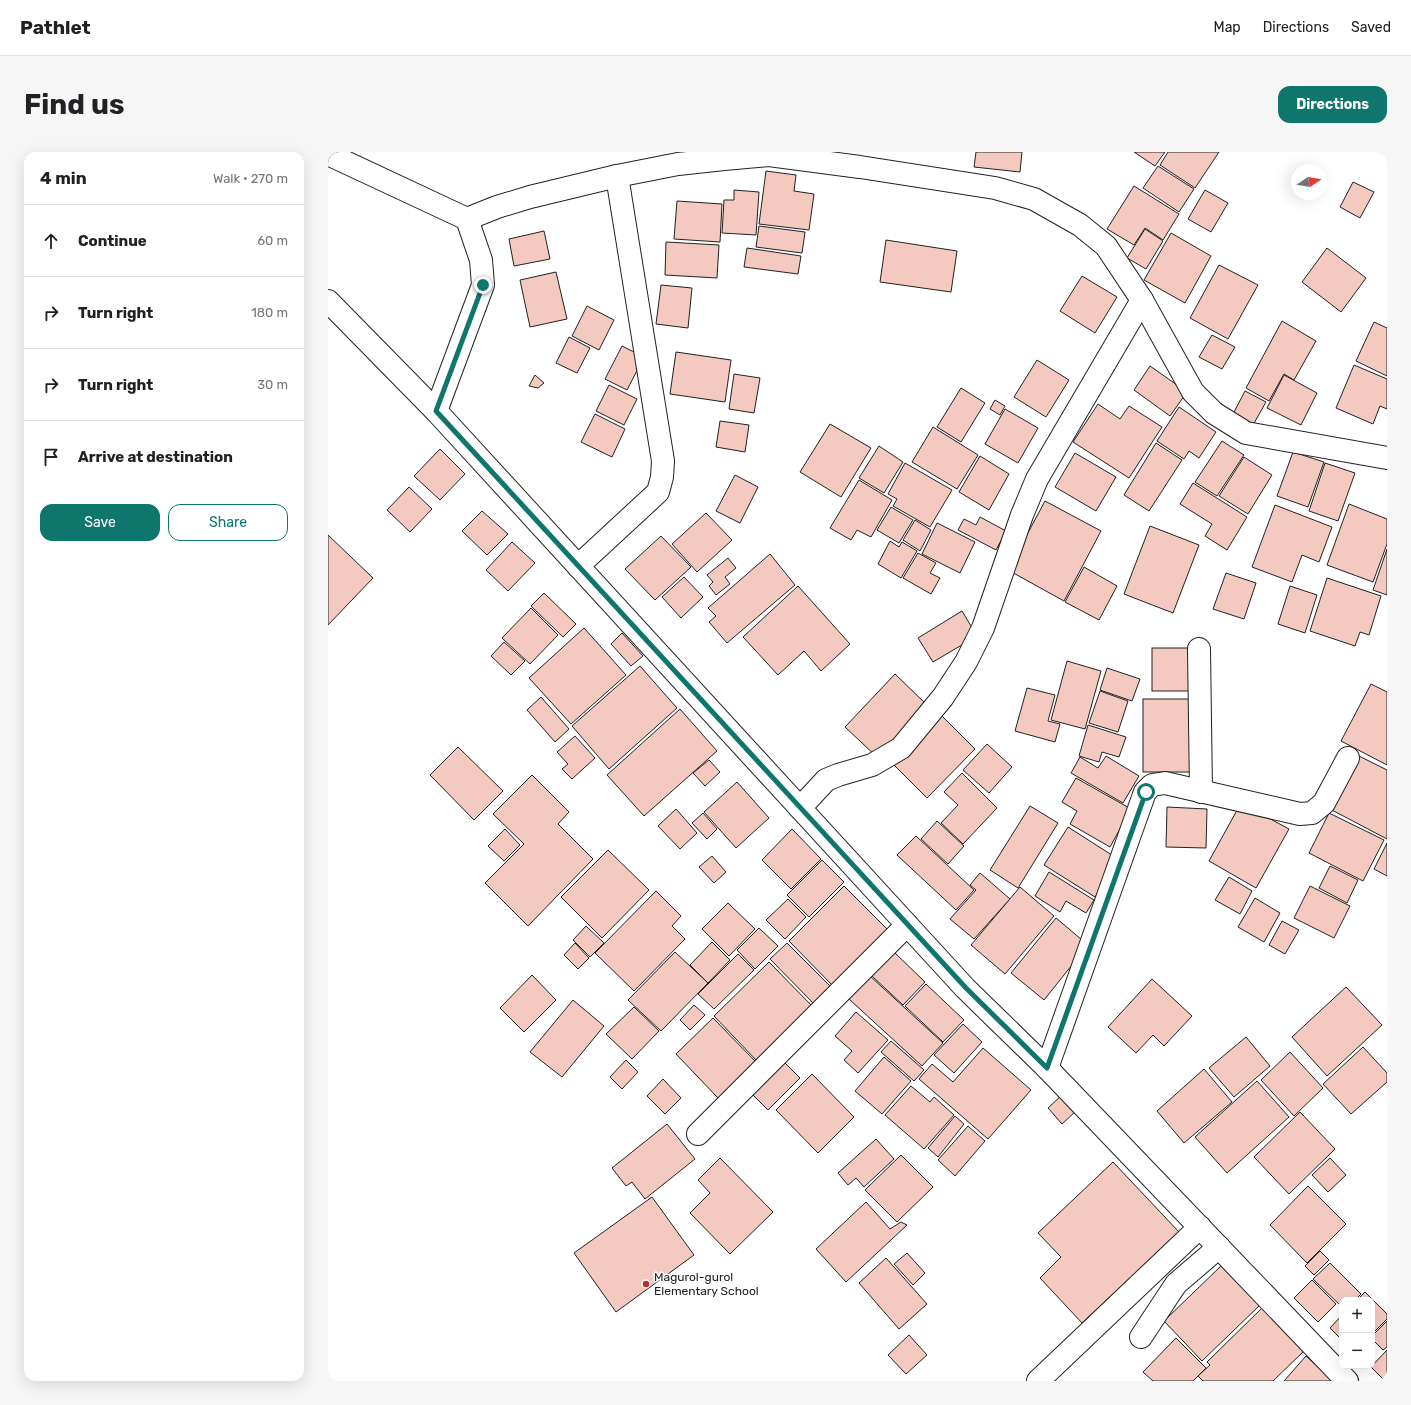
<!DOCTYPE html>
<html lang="en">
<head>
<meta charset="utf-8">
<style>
	:root { --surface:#fff; --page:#f6f6f6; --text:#202124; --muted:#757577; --line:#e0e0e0; --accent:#0f766e }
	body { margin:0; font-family:Rubik,sans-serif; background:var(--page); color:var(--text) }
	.controls { position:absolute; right:12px; bottom:12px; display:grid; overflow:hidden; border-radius:8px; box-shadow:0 4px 16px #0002 }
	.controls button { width:36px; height:36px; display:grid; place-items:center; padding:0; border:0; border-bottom:1px solid var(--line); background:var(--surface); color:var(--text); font:20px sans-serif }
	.compass { position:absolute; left:963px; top:12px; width:36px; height:36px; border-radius:50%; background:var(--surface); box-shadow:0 4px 16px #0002; rotate:78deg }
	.stop { position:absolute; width:12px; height:12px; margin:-9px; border:3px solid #0f766e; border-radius:50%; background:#fff }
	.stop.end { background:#0f766e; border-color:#fff; box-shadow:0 1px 4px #0008 }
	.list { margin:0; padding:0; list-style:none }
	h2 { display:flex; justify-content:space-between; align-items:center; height:52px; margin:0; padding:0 16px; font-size:17px }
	h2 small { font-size:13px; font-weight:400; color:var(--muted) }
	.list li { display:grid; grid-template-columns:26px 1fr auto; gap:12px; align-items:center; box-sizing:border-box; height:72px; padding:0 16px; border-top:1px solid var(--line) }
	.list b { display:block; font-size:15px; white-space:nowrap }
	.list em { font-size:13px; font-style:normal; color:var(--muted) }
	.actions { display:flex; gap:8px; padding:12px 16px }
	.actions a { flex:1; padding:9px 0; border:1px solid var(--accent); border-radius:12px; text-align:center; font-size:14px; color:var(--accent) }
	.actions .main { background:var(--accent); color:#fff }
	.icon { flex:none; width:22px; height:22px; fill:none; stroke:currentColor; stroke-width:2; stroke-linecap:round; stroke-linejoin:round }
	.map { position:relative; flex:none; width:1059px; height:1229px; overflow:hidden; border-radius:12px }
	header { display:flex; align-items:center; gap:24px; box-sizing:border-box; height:56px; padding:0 20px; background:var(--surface); border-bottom:1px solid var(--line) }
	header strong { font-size:19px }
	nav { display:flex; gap:22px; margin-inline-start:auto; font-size:14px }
	.intro { display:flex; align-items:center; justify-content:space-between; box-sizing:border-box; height:96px; padding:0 24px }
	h1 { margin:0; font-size:28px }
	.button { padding:10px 18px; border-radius:12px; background:var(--accent); color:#fff; font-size:14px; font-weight:700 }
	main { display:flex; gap:24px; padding:0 24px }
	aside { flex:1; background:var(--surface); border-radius:12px; box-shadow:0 4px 16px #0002 }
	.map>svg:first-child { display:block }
</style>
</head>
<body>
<header>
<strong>Pathlet</strong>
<nav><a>Map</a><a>Directions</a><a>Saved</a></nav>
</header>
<div class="intro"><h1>Find us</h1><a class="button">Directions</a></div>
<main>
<aside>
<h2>4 min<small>Walk · 270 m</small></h2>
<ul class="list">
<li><svg class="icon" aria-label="ahead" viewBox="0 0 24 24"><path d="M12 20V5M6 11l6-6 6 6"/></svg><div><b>Continue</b></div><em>60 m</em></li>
<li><svg class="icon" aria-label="right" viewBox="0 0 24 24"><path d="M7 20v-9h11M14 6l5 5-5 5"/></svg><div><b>Turn right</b></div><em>180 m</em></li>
<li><svg class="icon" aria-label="right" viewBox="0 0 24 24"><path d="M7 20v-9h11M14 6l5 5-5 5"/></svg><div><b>Turn right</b></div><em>30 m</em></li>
<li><svg class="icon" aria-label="arrive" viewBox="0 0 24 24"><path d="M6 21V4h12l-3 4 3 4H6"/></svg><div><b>Arrive at destination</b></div></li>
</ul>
<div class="actions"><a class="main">Save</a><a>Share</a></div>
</aside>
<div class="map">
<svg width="1059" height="1229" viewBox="0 0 1059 1229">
	<rect width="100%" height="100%" fill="#fff"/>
	<g fill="#f3c9c0" stroke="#222">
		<path d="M648,0H694L692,20L646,15Z"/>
		<path d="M806,0H837L827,14Z"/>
		<path d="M840,0H891L867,36L832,13Z"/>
		<path d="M830,14L866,37L851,60L815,36Z"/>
		<path d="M438,19L468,23L466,39L486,42L481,78L431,72Z"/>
		<path d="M1025,30L1046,40L1032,66L1012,55Z"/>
		<path d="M806,34L851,62L835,88L817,76L806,93L779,77Z"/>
		<path d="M406,38L431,40L428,83L394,81L396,48H406Z"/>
		<path d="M877,38L900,51L883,80L860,67Z"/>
		<path d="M349,49L394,52L392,90L346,87Z"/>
		<path d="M431,74L477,80L474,101L428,95Z"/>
		<path d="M817,77L835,89L818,117L799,106Z"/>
		<path d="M216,79L222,107L186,114L181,87Z"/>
		<path d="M843,81L883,104L857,151L816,128Z"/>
		<path d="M558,88L629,99L623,140L552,130Z"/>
		<path d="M338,90L391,93L389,126L337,123Z"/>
		<path d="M419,96L473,104L470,122L416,115Z"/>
		<path d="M999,96L1038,126L1013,160L974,130Z"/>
		<path d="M891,113L930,133L900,187L862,166Z"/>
		<path d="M228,120L239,167L202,175L192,128Z"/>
		<path d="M754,124L789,145L767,181L732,159Z"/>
		<path d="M333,133L364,136L360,176L328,172Z"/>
		<path d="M259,154L286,168L271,198L244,184Z"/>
		<path d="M954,169L988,189L966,228L956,222L941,249L918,236Z"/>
		<path d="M1046,170L1059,176V224L1028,209Z"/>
		<path d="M884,183L907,195L894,217L871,205Z"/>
		<path d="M241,185L262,196L249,221L228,211Z"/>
		<path d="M294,194L316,205L299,238L277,227Z"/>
		<path d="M348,200L403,208L397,250L342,242Z"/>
		<path d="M709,208L741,228L718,265L686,245Z"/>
		<path d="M1026,213L1059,227V257L1052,254L1045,272L1008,256Z"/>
		<path d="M822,214L859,240L842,264L806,238Z"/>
		<path d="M406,222L432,226L426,261L401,257Z"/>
		<path d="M207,223L216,231L210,236L201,234Z"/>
		<path d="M956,223L989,241L973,273L939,256Z"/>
		<path d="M281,233L309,247L296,273L268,259Z"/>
		<path d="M633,236L657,251L633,290L609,275Z"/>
		<path d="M917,239L938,250L925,273L905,262Z"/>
		<path d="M667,248L677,254L672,263L662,257Z"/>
		<path d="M770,252L792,267L801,254L834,275L801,326L745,290Z"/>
		<path d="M851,255L888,280L871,306L861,299L856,307L829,289Z"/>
		<path d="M677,257L710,276L690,311L657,292Z"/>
		<path d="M267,262L297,277L284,305L253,290Z"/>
		<path d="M392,269L421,273L417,300L388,295Z"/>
		<path d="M502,272L543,296L513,345L472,320Z"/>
		<path d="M605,275L650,303L629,337L584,310Z"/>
		<path d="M894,289L916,303L889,344L867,330Z"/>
		<path d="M828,291L854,308L821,359L796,343Z"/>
		<path d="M551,294L575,310L556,341L531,326Z"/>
		<path d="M112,297L137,322L112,348L86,324Z"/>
		<path d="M965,300L996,310L980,355L949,344Z"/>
		<path d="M747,301L788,325L768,359L727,335Z"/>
		<path d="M652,304L681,322L661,358L631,340Z"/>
		<path d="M916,305L944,323L920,362L891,344Z"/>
		<path d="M577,311L624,338L602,375L565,354L569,347L560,342Z"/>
		<path d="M997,311L1027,321L1010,369L981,359Z"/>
		<path d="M407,323L430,335L412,371L388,359Z"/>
		<path d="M531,328L564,348L543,385L529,378L523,388L502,376Z"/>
		<path d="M865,331L919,365L899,398L877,384L884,372L852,352Z"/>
		<path d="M81,335L104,357L82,380L59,358Z"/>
		<path d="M717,349L773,379L736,449L680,418Z"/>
		<path d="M1021,352L1059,367V392L1045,430L999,413Z"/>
		<path d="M947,353L1004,375L991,410L974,403L964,430L924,415Z"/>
		<path d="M563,355L585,368L571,391L549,378Z"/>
		<path d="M154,359L180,382L159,403L134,379Z"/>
		<path d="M378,361L404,388L369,420L344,392Z"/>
		<path d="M652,365L678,379L668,398L630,378L636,367L648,373Z"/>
		<path d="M587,368L603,378L592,399L575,388Z"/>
		<path d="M609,371L647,390L632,421L594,402Z"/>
		<path d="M822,374L871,393L845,461L796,442Z"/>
		<path d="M0,383L45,426L0,473Z"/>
		<path d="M333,384L363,415L327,448L297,417Z"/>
		<path d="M562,389L571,395L574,390L589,399L573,426L550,412Z"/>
		<path d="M184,390L207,411L180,439L158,418Z"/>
		<path d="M1059,397V443L1045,438Z"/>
		<path d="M590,401L608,411L602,421L612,426L603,442L575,426Z"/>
		<path d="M442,402L467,433L399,491L381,470L388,464L380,456Z"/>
		<path d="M400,406L408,416L397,425L402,432L388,443L381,434L385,430L379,423Z"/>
		<path d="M756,415L789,434L771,468L737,450Z"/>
		<path d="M898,421L928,431L916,467L885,457Z"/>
		<path d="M356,425L375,445L353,466L334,445Z"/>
		<path d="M999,426L1053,444L1041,483L1032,480L1027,494L982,479Z"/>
		<path d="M470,434L522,492L493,519L476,499L450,523L415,485Z"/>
		<path d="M962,434L989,443L977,481L950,472Z"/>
		<path d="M216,441L248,472L235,485L203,454Z"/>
		<path d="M203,456L230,483L202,512L174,486Z"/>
		<path d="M634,459L649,484L605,510L590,486Z"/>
		<path d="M256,476L298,523L243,572L201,526Z"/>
		<path d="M294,481L315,504L303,514L283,492Z"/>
		<path d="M176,490L197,509L183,523L163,504Z"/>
		<rect x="824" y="496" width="45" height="43"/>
		<path d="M739,509L773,519L757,577L723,568Z"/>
		<path d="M312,514L349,556L281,617L244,574Z"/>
		<path d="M779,516L812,527L804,549L772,538Z"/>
		<path d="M567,522L600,554L550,606L517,575Z"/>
		<path d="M1043,532L1059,540V613L1013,589Z"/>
		<path d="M699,536L727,543L720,569L732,572L727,590L687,579Z"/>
		<path d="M772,539L800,549L790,580L761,571Z"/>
		<path d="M213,545L241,577L227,590L199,558Z"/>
		<rect x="815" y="547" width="55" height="73"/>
		<path d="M352,557L389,599L316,664L279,623Z"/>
		<path d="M613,563L647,597L599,646L565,612Z"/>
		<path d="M760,573L798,585L791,605L774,600L771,610L751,604Z"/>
		<path d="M247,584L267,606L244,627L234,617L240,612L229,600Z"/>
		<path d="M659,592L684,615L661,641L635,618Z"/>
		<path d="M130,595L175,639L146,668L102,623Z"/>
		<path d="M1029,603L1059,618V687L1002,657Z"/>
		<path d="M778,604L811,624L795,651L743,621L752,605L770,616Z"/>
		<path d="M381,608L392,620L377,634L365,621Z"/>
		<path d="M634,621L669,656L635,692L613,671L630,653L616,640Z"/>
		<path d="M204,623L241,660L230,672L265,707L200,774L157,731L196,692L165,662Z"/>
		<path d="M748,626L803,657L782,695L742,672L749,659L734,650Z"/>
		<path d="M409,630L441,666L408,696L376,660Z"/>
		<path d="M913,651L961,677L928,736L881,709Z"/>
		<path d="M702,654L730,671L690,736L662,718Z"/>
		<path d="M839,655L879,657L878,696L838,695Z"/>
		<path d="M348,657L369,681L352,697L330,674Z"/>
		<path d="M375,661L389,677L379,687L364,671Z"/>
		<path d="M1001,661L1056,688L1035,729L981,701Z"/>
		<path d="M609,669L636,694L620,712L593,687Z"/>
		<path d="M740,675L790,707L767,745L716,713Z"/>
		<path d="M177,677L192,693L176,709L160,694Z"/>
		<path d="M464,677L493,707L463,737L434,708Z"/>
		<path d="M588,684L646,738L628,758L569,703Z"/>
		<path d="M1059,691V724L1046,717Z"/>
		<path d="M280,698L321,738L274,786L233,745Z"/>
		<path d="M384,704L398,720L386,731L371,715Z"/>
		<path d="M494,708L516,730L481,765L459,743Z"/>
		<path d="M1002,714L1030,728L1019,751L991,736Z"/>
		<path d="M721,720L766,748L758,761L738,749L732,760L707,744Z"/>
		<path d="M652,721L682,747L646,787L622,767L648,738L642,733Z"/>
		<path d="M901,725L924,739L912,762L887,748Z"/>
		<path d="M516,734L559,777L504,833L461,789Z"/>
		<path d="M982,734L1022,754L1006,786L966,766Z"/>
		<path d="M692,735L726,764L677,822L643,793Z"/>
		<path d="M328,739L353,764L344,774L357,787L306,839L267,801Z"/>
		<path d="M927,746L952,761L936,790L910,775Z"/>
		<path d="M460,747L478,765L457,787L438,768Z"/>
		<path d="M400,751L427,777L401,804L374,777Z"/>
		<path d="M728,766L760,793L716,848L683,821Z"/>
		<path d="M954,769L971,778L957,802L941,793Z"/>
		<path d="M258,774L276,791L262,805L245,788Z"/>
		<path d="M431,776L450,794L427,817L409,798Z"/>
		<path d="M384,790L402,808L380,831L362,813Z"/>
		<path d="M247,791L261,806L250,817L236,803Z"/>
		<path d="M459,791L503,835L486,852L442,807Z"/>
		<path d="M347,800L380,831L333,879L300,848Z"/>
		<path d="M566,800L597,830L575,853L544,824Z"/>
		<path d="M410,802L426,818L386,857L370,842Z"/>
		<path d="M441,810L484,854L429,909L386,864Z"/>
		<path d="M204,823L228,848L196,880L172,856Z"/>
		<path d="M542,824L615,891L594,914L521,847Z"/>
		<path d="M824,827L864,864L836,894L825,883L808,901L780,875Z"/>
		<path d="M598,832L636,868L615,890L577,854Z"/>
		<path d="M1018,835L1054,873L999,924L964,885Z"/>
		<path d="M245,848L276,874L234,925L202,900Z"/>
		<path d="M366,853L377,863L362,878L352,868Z"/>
		<path d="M306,855L331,879L304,907L278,882Z"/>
		<path d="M528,860L560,888L530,921L516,908L524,899L507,884Z"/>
		<path d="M385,866L427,909L390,946L348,902Z"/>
		<path d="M635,872L654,890L626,921L606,903Z"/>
		<path d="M918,885L942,914L906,945L881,916Z"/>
		<path d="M563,889L596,918L586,929L553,900Z"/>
		<path d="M1035,895L1059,921V930L1023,962L995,932Z"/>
		<path d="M655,896L703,938L660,987L591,927L604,912L625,930Z"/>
		<path d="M962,900L995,936L966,964L933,928Z"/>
		<path d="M556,905L583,929L554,962L527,939Z"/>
		<path d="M298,908L310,920L294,937L282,925Z"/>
		<path d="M457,911L472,926L440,958L425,943Z"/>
		<path d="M876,917L904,950L856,991L829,959Z"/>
		<path d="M484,922L526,965L490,1001L448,958Z"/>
		<path d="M335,927L353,946L337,962L319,944Z"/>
		<path d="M929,929L961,965L899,1021L867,985Z"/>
		<path d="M583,934L602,950L606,945L626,963L596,997L557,963Z"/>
		<path d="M734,943L748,959L734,972L720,956Z"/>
		<path d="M972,960L1007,997L961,1042L926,1005Z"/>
		<path d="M627,964L636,972L610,1005L600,996Z"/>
		<path d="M339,972L367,1007L317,1047L304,1030L298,1034L284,1016Z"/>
		<path d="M640,974L657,989L627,1024L610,1008Z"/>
		<path d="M548,987L566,1007L536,1035L528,1026L520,1033L510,1021Z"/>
		<path d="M573,1003L605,1035L569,1070L537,1038Z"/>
		<path d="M392,1006L445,1060L402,1102L362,1061L382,1041L370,1028Z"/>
		<path d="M1002,1006L1018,1023L1000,1040L984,1023Z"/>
		<path d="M785,1010L851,1080L754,1171L712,1126L733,1105L710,1081Z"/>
		<path d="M980,1034L1018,1072L979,1111L942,1073Z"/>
		<path d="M324,1045L366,1103L288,1160L246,1101Z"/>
		<path d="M538,1050L562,1077L573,1070L579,1073L518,1130L488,1097Z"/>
		<path d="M992,1099L1001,1108L986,1123L977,1114Z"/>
		<path d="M579,1101L597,1121L585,1133L566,1112Z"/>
		<path d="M558,1106L599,1152L571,1177L531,1131Z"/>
		<path d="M1002,1111L1033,1142L1027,1148H1014V1155L985,1127Z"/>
		<path d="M894,1113L932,1153L874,1209L836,1169Z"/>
		<path d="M984,1128L1008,1152L990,1170L966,1146Z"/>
		<path d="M1037,1140L1059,1162V1167L1044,1182V1148H1029Z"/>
		<path d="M934,1156L976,1199L945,1229H875L870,1224L882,1213L879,1210Z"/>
		<path d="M1014,1163V1188L1002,1176Z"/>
		<path d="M1059,1169V1195L1055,1198L1044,1187V1184Z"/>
		<path d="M581,1183L599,1203L578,1222L560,1203Z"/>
		<path d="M848,1186L878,1216L865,1229H825L815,1220Z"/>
		<path d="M1059,1198V1229H1057L1043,1215Z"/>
		<path d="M978,1204L1005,1229H956Z"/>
	</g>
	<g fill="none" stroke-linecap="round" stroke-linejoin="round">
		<defs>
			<g id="minor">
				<path d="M0,2L139,67L153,108L155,133L108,259"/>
				<path d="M139,67L169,55L202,45L289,24L350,12L396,7L441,3L532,15L667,36L706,47L752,73L778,94L814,148L865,240L886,261L918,281L1059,306"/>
				<path d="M250,414L330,340L334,325L335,309L289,24"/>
				<path d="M871,497L873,640"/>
				<path d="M472,656L498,628L510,623L544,613L573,596L615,545L638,510L655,476L694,363L709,327L814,148"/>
				<path d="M719,916L817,640L824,633L837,631L972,662L984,661L996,651L1020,606"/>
				<path d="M370,982L579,773"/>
				<path d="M813,1185L848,1132L891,1095"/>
				<path d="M710,1229L872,1075"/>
			</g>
			<path id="tertiary" d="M0,149L108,259L637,836L719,916L1019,1229"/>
		</defs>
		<use href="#minor" stroke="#222" stroke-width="24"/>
		<use href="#tertiary" stroke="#222" stroke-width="24"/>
		<use href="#minor" stroke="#fff" stroke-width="22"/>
		<use href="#tertiary" stroke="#fff" stroke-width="22"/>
	</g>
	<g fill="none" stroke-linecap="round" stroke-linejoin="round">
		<path stroke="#0f766e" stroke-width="5" d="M155,133L108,259L638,836L719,916L818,640"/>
	</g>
	<circle fill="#c62828" stroke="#fff" stroke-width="1.5" cx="318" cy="1132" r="4"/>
	<g text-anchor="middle" stroke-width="3" stroke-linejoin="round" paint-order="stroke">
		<g font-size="12" fill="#222" stroke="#fff" text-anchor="start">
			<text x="326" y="1129">Magurol-gurol<tspan x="326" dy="14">Elementary School</tspan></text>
		</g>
	</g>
</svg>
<div class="controls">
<button>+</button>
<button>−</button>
</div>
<svg class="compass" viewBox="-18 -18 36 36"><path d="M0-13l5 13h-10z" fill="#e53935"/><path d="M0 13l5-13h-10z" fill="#757577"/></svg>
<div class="stop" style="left:818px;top:640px"></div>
<div class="stop end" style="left:155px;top:133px"></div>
</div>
</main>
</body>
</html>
